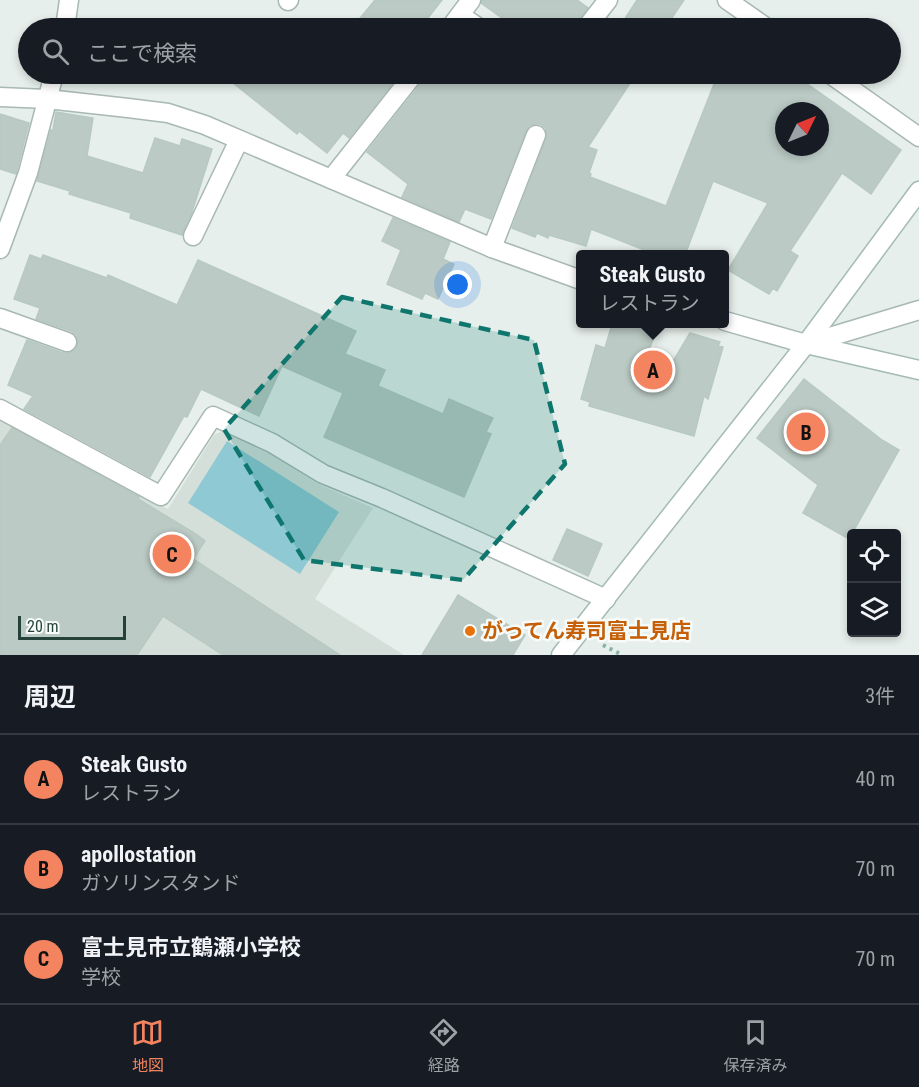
<!DOCTYPE html>
<html lang="ja">
<head>
<meta charset="utf-8">
<style>
	:root { --surface:#171b24; --page:#242831; --text:#f1f3f6; --muted:#9ea1a6; --line:#363941; --accent:#f4845f }
	body { margin:0; font-family:"Roboto Condensed","Noto Sans JP",sans-serif; background:var(--page); color:var(--text) }
	.controls { position:absolute; right:18px; bottom:18px; display:grid; overflow:hidden; border-radius:6px; box-shadow:0 3px 9px #0003 }
	.controls button { width:54px; height:54px; display:grid; place-items:center; padding:0; border:0; border-bottom:2px solid var(--line); background:var(--surface); color:var(--text); font:30px sans-serif }
	.compass { position:absolute; left:775px; top:102px; width:54px; height:54px; border-radius:50%; background:var(--surface); box-shadow:0 3px 9px #0003; rotate:47deg }
	.scale { position:absolute; left:18px; bottom:15px; width:108px; box-sizing:border-box; padding-left:6px; border:3px solid #24423a; border-top:0; font-size:16px; line-height:21px; white-space:nowrap; color:#24423a; -webkit-text-stroke:4px #f7fbf9; paint-order:stroke }
	.you { position:absolute; left:458px; top:285px; width:21px; height:21px; margin:-15px; border:4px solid #fff; border-radius:50%; background:#1a73e8; box-shadow:0 0 0 9px #1a73e833 }
	.badge { display:grid; place-items:center; width:39px; height:39px; border-radius:50%; background:var(--accent); color:#111; font-size:20px; font-weight:700 }
	.pin { position:absolute; translate:-50% -50%; border:3px solid #fff; box-shadow:0 2px 6px #0006 }
	.popup { position:absolute; left:576px; top:250px; width:153px; height:78px; box-sizing:border-box; display:grid; place-content:center; border-radius:6px; background:var(--surface); filter:drop-shadow(0 2px 4px #0005); font-size:20px; white-space:nowrap; color:var(--muted) }
	.popup b { font-size:22px; color:var(--text) }
	.popup::after { content:''; position:absolute; left:50%; top:100%; margin-left:-12px; border:12px solid transparent; border-top-color:var(--surface) }
	.list { margin:0; padding:0; list-style:none }
	h2 { display:flex; justify-content:space-between; align-items:center; height:78px; margin:0; padding:0 24px; font-size:26px }
	h2 small { font-size:20px; font-weight:400; color:var(--muted) }
	.list li { display:grid; grid-template-columns:39px 1fr auto; gap:18px; align-items:center; box-sizing:border-box; height:90px; padding:0 24px; border-top:2px solid var(--line) }
	.list b { display:block; font-size:22px; white-space:nowrap }
	.list p { margin:0; font-size:20px; white-space:nowrap; color:var(--muted) }
	.list em { font-size:20px; font-style:normal; color:var(--muted) }
	.icon { flex:none; width:33px; height:33px; fill:none; stroke:currentColor; stroke-width:2; stroke-linecap:round; stroke-linejoin:round }
	.map { position:relative; flex:none; width:919px; height:655px; overflow:hidden }
	.search { position:absolute; background:var(--surface); box-shadow:0 3px 9px #0003; left:18px; right:18px; top:18px; height:66px; display:flex; align-items:center; gap:15px; box-sizing:border-box; padding:0 21px; border-radius:33px; color:var(--muted); font-size:22px }
	.sheet { height:348px; background:var(--surface) }
	nav { display:flex; justify-content:space-around; align-items:center; box-sizing:border-box; height:84px; border-top:2px solid var(--line); background:var(--surface); font-size:16px; color:var(--muted) }
	nav a { display:grid; justify-items:center; gap:3px }
	nav .on { color:var(--accent) }
	.map>svg:first-child { display:block }
</style>
</head>
<body>
<div class="map">
<svg width="919" height="655" viewBox="0 0 919 655">
	<rect width="100%" height="100%" fill="#e6efeb"/>
	<path fill="#d4dfda" d="M0,421L168,509L214,435L223,431L266,450L318,484L373,508L315,599L404,655H0Z"/>
	<path fill="#8ec9d4" d="M227,441L339,512L300,574L188,503Z"/>
	<g fill="#bbcac4" stroke="#b8c9c2" stroke-width="1.5" fill-rule="evenodd">
		<path d="M375,0H442L420,28H352Z"/>
		<path d="M482,0H577L588,8L577,21L575,28H516L481,3Z"/>
		<path d="M637,0H684L665,28H619Z"/>
		<path d="M606,21L618,28H600Z"/>
		<path d="M222,74H400L349,138L343,133L327,153L299,131L297,134Z"/>
		<path d="M425,74H636L588,147L597,150L589,173L591,174L590,177L666,206L718,74H793L901,150L871,194L842,173L790,251L798,256L777,291L773,288L769,294L728,270L768,203L713,181L685,255H657L591,229L586,246L549,235L548,238L537,233L535,237L512,228L546,139L547,134L545,128L540,124H535L529,126L526,131L491,219L465,209L459,222L402,197L408,184L367,152L423,81ZM784,111H820V147H784Z"/>
		<path d="M56,112L93,118L87,156L143,173L155,138L180,146L182,139L212,149L191,215L182,235L130,218L131,213L69,194L70,191L37,181L51,130H53Z"/>
		<path d="M0,114L29,123L16,174L0,169Z"/>
		<path d="M393,218L450,242L443,259L454,264L438,299L425,293L422,299L387,284L401,250L382,241Z"/>
		<path d="M30,255L41,259L43,255L107,278L108,275L177,305L198,260L356,331L345,354L385,370L378,386L443,414L449,399L493,418L486,432L491,434L464,497L324,437L343,393L282,366L259,416L201,389L187,417L184,416L150,477L24,409L33,396L8,385L27,340L63,353H68L75,350L77,346L78,341L76,335L71,331L36,319L40,308L14,299Z"/>
		<path d="M612,324H659L636,384L654,393L690,333L720,342L718,346L723,347L708,399L704,396L694,436L589,406L590,402L581,399L596,345L605,348Z"/>
		<path d="M804,379L882,440L899,450L849,539L803,513L818,485L757,438Z"/>
		<path d="M12,428L139,497L138,499L196,534L205,541L193,559L340,655H223L163,616L137,655H0V445Z"/>
		<path d="M567,529L602,544L588,576L553,560Z"/>
		<path d="M458,595L525,635L513,655H422Z"/>
	</g>
	<g fill="none" stroke-linecap="round" stroke-linejoin="round">
		<defs>
			<g id="lane">
				<path d="M288,1L289,0"/>
				<path d="M193,236L239,140"/>
				<path d="M492,248L536,135"/>
				<path d="M0,318L67,342"/>
				<path d="M806,344L919,310"/>
			</g>
			<g id="street">
				<path d="M727,0L767,28"/>
				<path d="M460,15L479,28"/>
				<path d="M65,28L69,0"/>
				<path d="M450,28L471,0"/>
				<path d="M586,28L608,0"/>
				<path d="M830,74L919,137"/>
				<path d="M0,97L47,99L128,108L168,113L205,125L492,248L581,280"/>
				<path d="M331,179L414,74"/>
				<path d="M0,249L28,173L54,74"/>
				<path d="M725,321L806,344"/>
				<path d="M0,409L161,496L213,416L272,443L323,474L382,498L606,599"/>
			</g>
			<g id="secondary">
				<path d="M806,344L919,370"/>
				<path d="M561,655L806,344L919,191"/>
			</g>
		</defs>
		<use href="#lane" stroke="#a8b8b2" stroke-width="21"/>
		<use href="#street" stroke="#a8b8b2" stroke-width="21"/>
		<use href="#secondary" stroke="#a4bbb3" stroke-width="21"/>
		<path stroke="#86b3a5" stroke-width="4" stroke-dasharray="3 4.5" stroke-linecap="butt" d="M603,645L622,655"/>
		<use href="#lane" stroke="#fff" stroke-width="18"/>
		<use href="#street" stroke="#fff" stroke-width="18"/>
		<use href="#secondary" stroke="#fff" stroke-width="18"/>
	</g>
	<path fill="#0f766e" fill-opacity="0.2" stroke="#0f766e" stroke-width="4.5" stroke-dasharray="12 8" stroke-linejoin="round" d="M342,297L534,340L565,464L463,580L304,560L224,429Z"/>
	<circle fill="#e8710a" stroke="#f7fbf9" stroke-width="2" cx="470" cy="631" r="6"/>
	<g text-anchor="middle" stroke-width="5" stroke-linejoin="round" paint-order="stroke">
		<g font-size="21" font-weight="bold" fill="#c56008" stroke="#f7fbf9" text-anchor="start">
			<text x="482" y="638">がってん寿司富士見店</text>
		</g>
	</g>
</svg>
<div class="controls">
<button><svg class="icon" aria-label="locate" viewBox="0 0 24 24"><circle cx="12" cy="12" r="6"/><path d="M12 2v4M12 18v4M2 12h4M18 12h4"/></svg></button>
<button><svg class="icon" aria-label="layers" viewBox="0 0 24 24"><path d="M12 4l9 5-9 5-9-5zM3 14l9 5 9-5"/></svg></button>
</div>
<svg class="compass" viewBox="-18 -18 36 36"><path d="M0-13l5 13h-10z" fill="#e53935"/><path d="M0 13l5-13h-10z" fill="#9ea1a6"/></svg>
<div class="scale">20 m</div>
<div class="you"></div>
<div class="pin badge" style="left:653px;top:370px">A</div>
<div class="popup"><b>Steak Gusto</b>レストラン</div>
<div class="pin badge" style="left:806px;top:432px">B</div>
<div class="pin badge" style="left:172px;top:554px">C</div>
<div class="search"><svg class="icon" aria-label="search" viewBox="0 0 24 24"><circle cx="10" cy="10" r="6"/><path d="M15 15l6 6"/></svg>ここで検索</div>
</div>
<section class="sheet">
<h2>周辺<small>3件</small></h2>
<ul class="list">
<li><span class="badge">A</span><div><b>Steak Gusto</b><p>レストラン</p></div><em>40 m</em></li>
<li><span class="badge">B</span><div><b>apollostation</b><p>ガソリンスタンド</p></div><em>70 m</em></li>
<li><span class="badge">C</span><div><b>富士見市立鶴瀬小学校</b><p>学校</p></div><em>70 m</em></li>
</ul>
</section>
<nav>
<a class="on"><svg class="icon" aria-label="map" viewBox="0 0 24 24"><path d="M3 6l6-2 6 2 6-2v14l-6 2-6-2-6 2zM9 4v14M15 6v14"/></svg>地図</a>
<a><svg class="icon" aria-label="directions" viewBox="0 0 24 24"><path d="M12 3l9 9-9 9-9-9zM9 14v-3h6M13 9l2 2-2 2"/></svg>経路</a>
<a><svg class="icon" aria-label="saved" viewBox="0 0 24 24"><path d="M7 4h10v16l-5-4-5 4z"/></svg>保存済み</a>
</nav>
</body>
</html>
